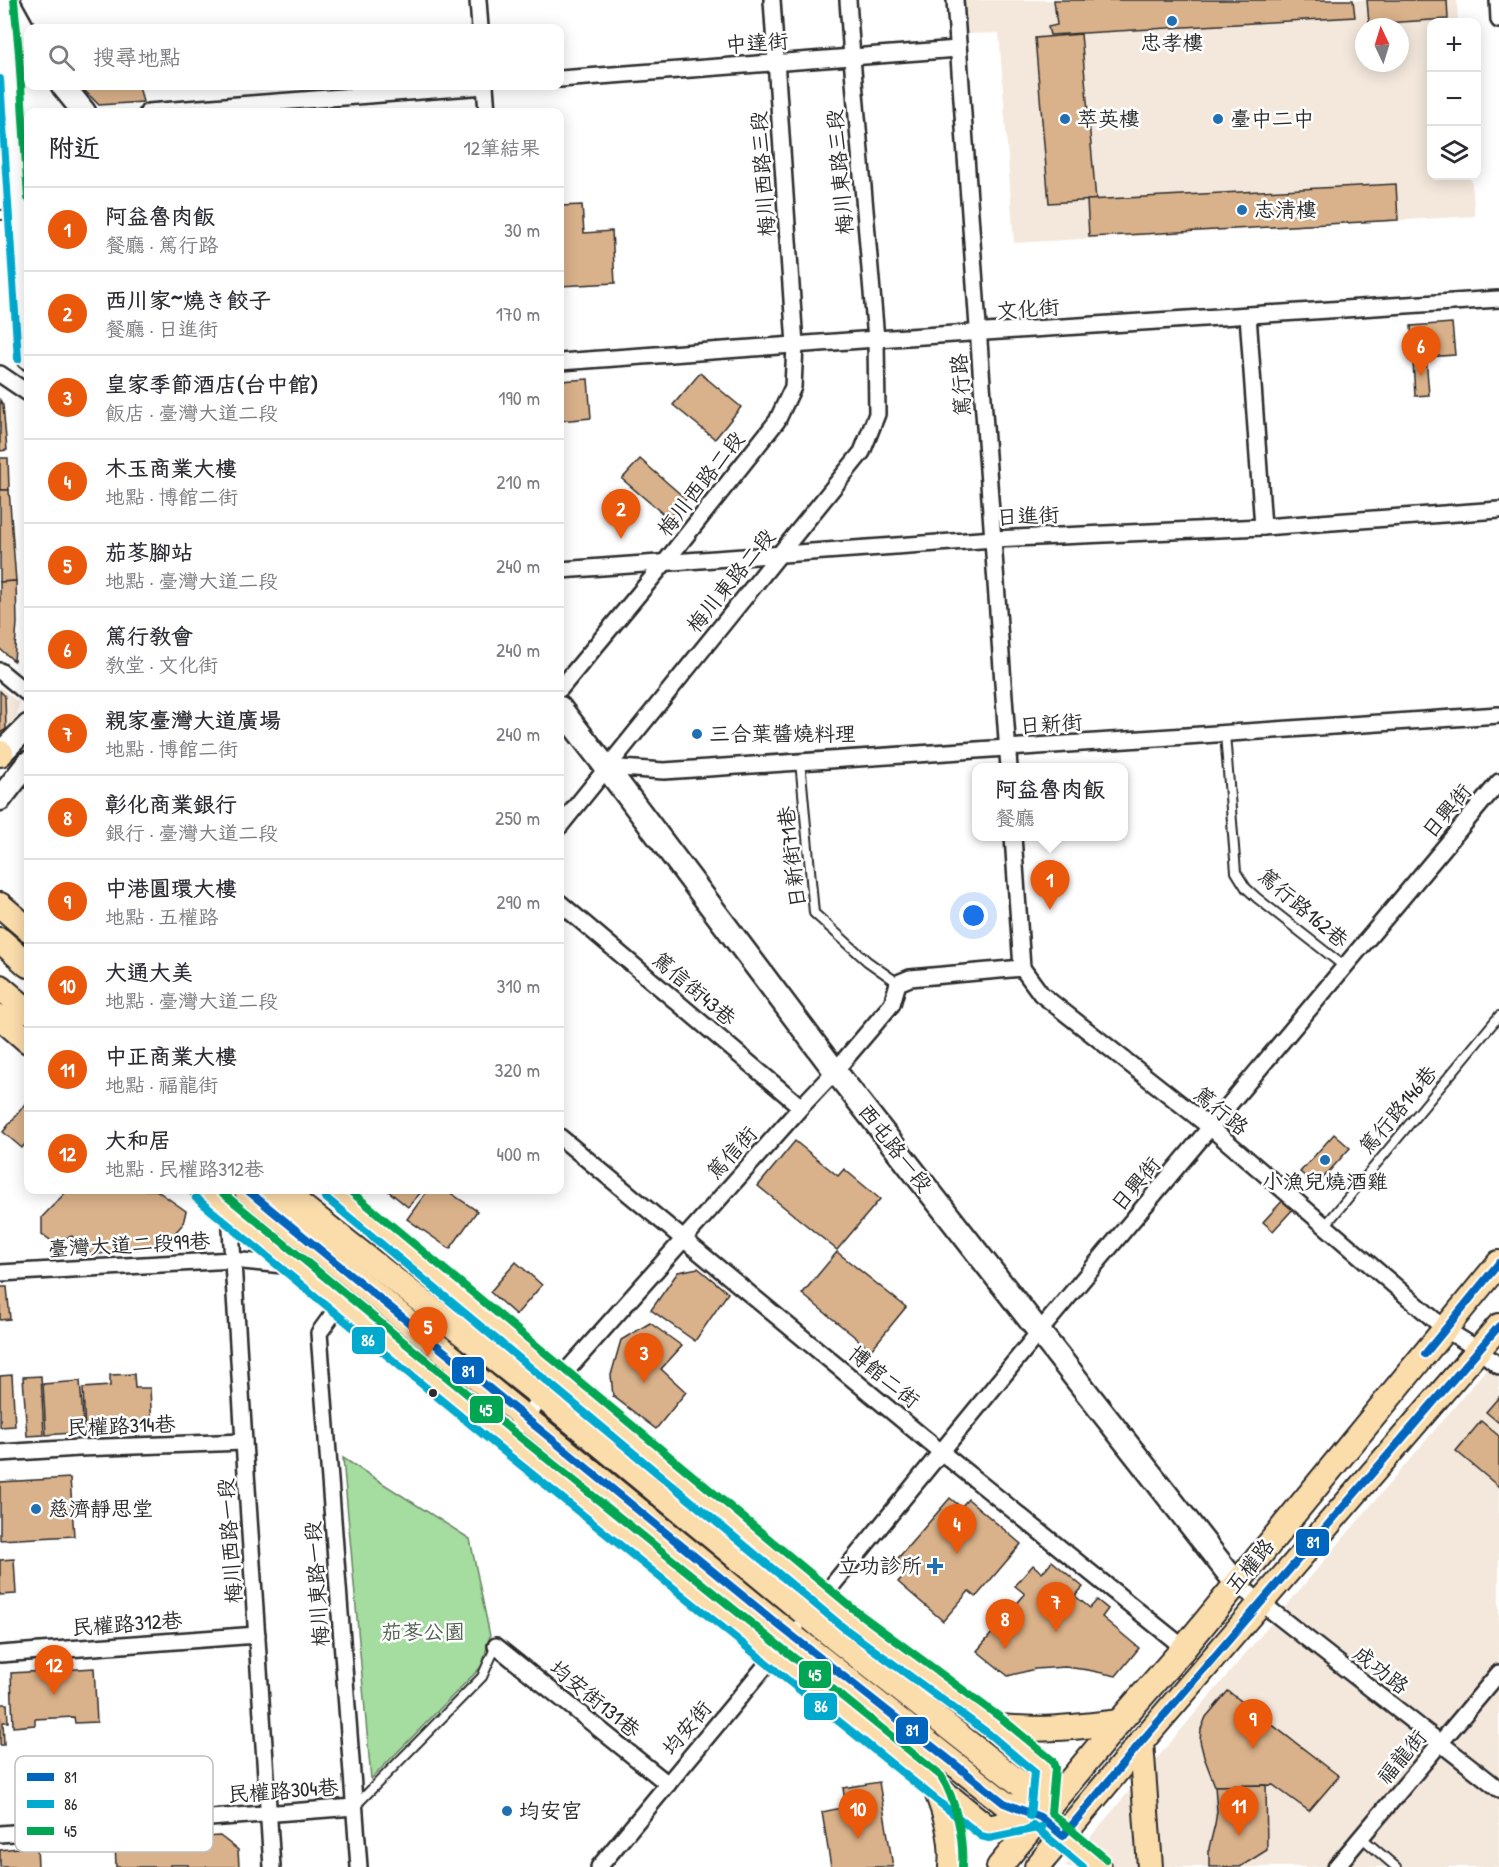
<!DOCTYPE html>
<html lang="zh-TW">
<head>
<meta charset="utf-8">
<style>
	:root { --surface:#fff; --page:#f7f7f7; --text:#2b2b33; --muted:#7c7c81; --line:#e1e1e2; --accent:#ea580c }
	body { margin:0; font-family:"Patrick Hand","LXGW WenKai TC","Klee One",sans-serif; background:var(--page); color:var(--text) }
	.controls { position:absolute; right:18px; top:18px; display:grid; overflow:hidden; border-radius:12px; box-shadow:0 3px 15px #0003 }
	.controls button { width:54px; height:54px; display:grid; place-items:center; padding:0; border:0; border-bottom:2px solid var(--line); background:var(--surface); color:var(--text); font:30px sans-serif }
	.compass { position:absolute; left:1355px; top:18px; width:54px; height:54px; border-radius:50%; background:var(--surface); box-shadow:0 3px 15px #0003; rotate:356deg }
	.you { position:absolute; left:974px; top:916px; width:21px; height:21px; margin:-15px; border:4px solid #fff; border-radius:50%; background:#1a73e8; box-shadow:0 0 0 9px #1a73e833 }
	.badge { display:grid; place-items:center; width:39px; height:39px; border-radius:50%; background:var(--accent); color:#fff; font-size:20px; font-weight:700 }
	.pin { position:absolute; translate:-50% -50px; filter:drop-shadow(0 2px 3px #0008) }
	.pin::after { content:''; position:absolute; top:32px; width:21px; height:18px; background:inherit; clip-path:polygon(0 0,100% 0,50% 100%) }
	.popup { position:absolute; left:972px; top:763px; width:156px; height:78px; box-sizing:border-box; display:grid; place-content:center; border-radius:12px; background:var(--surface); filter:drop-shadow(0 2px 4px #0005); font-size:20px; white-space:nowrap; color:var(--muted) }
	.popup b { font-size:22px; color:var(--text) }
	.popup::after { content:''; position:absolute; left:50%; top:100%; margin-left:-12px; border:12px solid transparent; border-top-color:var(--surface) }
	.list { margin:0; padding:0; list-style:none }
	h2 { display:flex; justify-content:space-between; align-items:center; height:78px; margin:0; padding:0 24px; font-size:26px }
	h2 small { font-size:20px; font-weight:400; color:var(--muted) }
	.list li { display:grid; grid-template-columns:39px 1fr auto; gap:18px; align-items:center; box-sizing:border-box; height:84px; padding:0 24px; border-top:2px solid var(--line) }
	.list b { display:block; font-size:22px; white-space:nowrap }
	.list p { margin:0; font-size:20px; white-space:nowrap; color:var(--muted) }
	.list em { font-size:20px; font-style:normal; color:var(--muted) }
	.icon { flex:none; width:33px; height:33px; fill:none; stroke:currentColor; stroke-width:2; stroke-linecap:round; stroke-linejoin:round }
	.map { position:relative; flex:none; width:1499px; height:1867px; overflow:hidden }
	.search { position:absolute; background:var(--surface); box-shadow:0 3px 15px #0003; left:24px; top:24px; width:540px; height:66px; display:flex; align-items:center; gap:15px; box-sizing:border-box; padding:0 21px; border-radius:12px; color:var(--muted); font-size:22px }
	.panel { position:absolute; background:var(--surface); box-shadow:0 3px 15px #0003; left:24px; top:108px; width:540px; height:1086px; border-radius:12px }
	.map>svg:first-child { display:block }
</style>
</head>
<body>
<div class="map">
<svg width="1499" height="1867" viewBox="0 0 1499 1867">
	<rect width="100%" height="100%" fill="#fff"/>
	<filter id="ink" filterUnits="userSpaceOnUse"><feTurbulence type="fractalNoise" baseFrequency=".0167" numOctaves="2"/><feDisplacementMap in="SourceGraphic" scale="12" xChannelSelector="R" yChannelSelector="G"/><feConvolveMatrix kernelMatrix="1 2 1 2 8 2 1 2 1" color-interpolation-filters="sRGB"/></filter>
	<g filter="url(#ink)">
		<g fill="#f4e8dc" fill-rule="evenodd">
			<path d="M964,0H1457L1458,22H1432V176H1471L1475,216L1014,243L999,33L965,34ZM1364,27H1400V63H1364Z"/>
			<path d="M0,687L19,703L16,729L0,738Z"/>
			<path d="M1499,1354V1867H1065Z"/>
		</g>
		<path fill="#a5dc9f" stroke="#688465" stroke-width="1.5" d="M343,1458L470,1539L490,1636L482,1666L371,1779Z"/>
		<g fill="#d9b18a" stroke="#2b2b2b" stroke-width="1.5">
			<path d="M1054,0H1353L1355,17L1050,35L1048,27L1057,25Z"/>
			<path d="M1367,0H1447L1448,19L1369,24Z"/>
			<path d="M1081,34L1096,200L1049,203L1035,38Z"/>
			<path d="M91,86H139L143,102L99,105L83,89Z"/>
			<path d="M1396,184L1398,220L1089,237L1087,200Z"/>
			<path d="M582,205L584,233L612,231L615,283L560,286V206Z"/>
			<path d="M1452,323L1455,355L1426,357L1429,395L1415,396L1411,326Z"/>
			<path d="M700,373L741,407L715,439L673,405Z"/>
			<path d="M588,379L591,418L560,421V381Z"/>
			<path d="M0,400L3,405L7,450L0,451Z"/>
			<path d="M0,458H8L9,490H0Z"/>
			<path d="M640,459L686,499L669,519L622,479Z"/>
			<path d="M0,490H9L16,581L0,582Z"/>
			<path d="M16,581L17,623L14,661L0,649V582Z"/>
			<path d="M0,691L5,696L6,729L0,733Z"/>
			<path d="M28,1100V1140L22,1148L3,1132Z"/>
			<path d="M1334,1134L1350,1148L1316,1186L1300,1172Z"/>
			<path d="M795,1141L838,1176L844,1169L880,1199L837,1250L758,1186Z"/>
			<path d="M68,1190H156L186,1211L183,1224L164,1245L92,1255L72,1236L53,1242L42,1234V1217Z"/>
			<path d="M387,1190H423L408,1207Z"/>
			<path d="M428,1190H446L477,1211L450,1249L407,1219Z"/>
			<path d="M1284,1199L1294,1208L1273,1231L1263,1222Z"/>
			<path d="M837,1252L906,1307L871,1350L802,1294Z"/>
			<path d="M516,1262L542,1285L516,1315L490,1292Z"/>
			<path d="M698,1268L728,1293L695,1341L651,1310L678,1272Z"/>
			<path d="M0,1287H7L10,1319L0,1320Z"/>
			<path d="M363,1288L508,1408L493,1426L347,1307Z"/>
			<path d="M650,1323L682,1346L661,1369L686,1392L656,1429L613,1396L611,1375L621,1340Z"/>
			<path d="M134,1374L135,1388H150L152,1428L85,1432L83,1388L110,1386V1375Z"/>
			<path d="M12,1375L15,1426L0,1427V1376Z"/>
			<path d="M41,1376L44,1435L27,1436L23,1377Z"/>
			<path d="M80,1381L84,1432L46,1435L43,1384Z"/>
			<path d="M1499,1397V1423L1486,1412Z"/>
			<path d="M1481,1421L1499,1436V1487L1456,1451Z"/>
			<path d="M70,1478L74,1536L0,1540V1482Z"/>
			<path d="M950,1498L961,1507L968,1499L1021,1544L976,1597L969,1591L943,1621L898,1582L905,1574L893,1564Z"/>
			<path d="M14,1559L16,1594L0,1595V1560Z"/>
			<path d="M1052,1561L1083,1587L1075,1596L1090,1608L1097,1600L1108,1609L1102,1617L1139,1648L1116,1676L1088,1670L1065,1667L1035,1669L1008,1676L977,1651L1025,1594L1015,1586L1033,1565L1042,1573Z"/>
			<path d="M94,1668L97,1722L75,1723L74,1717L35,1719V1725L13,1727L11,1673Z"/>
			<path d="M1228,1691L1339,1776L1309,1811L1273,1785L1215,1786L1204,1757L1200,1741L1201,1729L1206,1717Z"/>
			<path d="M0,1704H7L8,1722H3L4,1745H0Z"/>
			<path d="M879,1782L893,1867H831L822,1812L846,1807L843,1788Z"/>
			<path d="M1266,1785L1267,1850L1240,1867H1209V1848L1215,1824L1217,1811L1215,1786Z"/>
			<path d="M220,1836L238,1850L239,1867H188V1865H170V1867H116L115,1842Z"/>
			<path d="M37,1846L38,1867H0V1850Z"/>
		</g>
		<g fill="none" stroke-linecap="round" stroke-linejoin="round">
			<defs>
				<g id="lane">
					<path d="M0,215L18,214"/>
					<path d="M1225,734L1236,872L1246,888L1257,898L1345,967"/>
					<path d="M800,761L814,913L867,961L898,983"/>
					<path d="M1324,1227L1499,1016"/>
					<path d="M355,1806L482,1677L496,1646"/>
					<path d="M1361,1837L1396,1867"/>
				</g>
				<g id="street">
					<path d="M478,0L480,28"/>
					<path d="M955,0L1009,768"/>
					<path d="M1498,0L1499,20"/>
					<path d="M560,79L958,49"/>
					<path d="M485,86L487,112"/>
					<path d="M148,112L485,86"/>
					<path d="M1248,315L1263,527"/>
					<path d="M560,362L876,339L1499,299"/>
					<path d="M0,374L28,393"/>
					<path d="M560,570L994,539L1263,527L1499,510"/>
					<path d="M0,671L28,694"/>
					<path d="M560,689L666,561L777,421L793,387L795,345L772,0"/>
					<path d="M606,767L664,771L1499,715"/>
					<path d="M560,826L862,452L877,414L876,339L852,58L848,0"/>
					<path d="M1013,836L1022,968L1041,994L1211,1128L1445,1329L1479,1350L1499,1366"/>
					<path d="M560,903L801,1107"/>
					<path d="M560,1137L941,1452L1184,1648"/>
					<path d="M230,1213L244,1442L272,1867"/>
					<path d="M0,1273L233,1260L293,1266"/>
					<path d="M340,1304L319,1333L359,1867"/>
					<path d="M506,1439L801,1107L835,1071L892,1004L898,983L910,978L1022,968"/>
					<path d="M0,1453L79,1448L244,1442"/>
					<path d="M1236,1583L1499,1789"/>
					<path d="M817,1604L1039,1332L1499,782"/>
					<path d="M496,1646L668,1784"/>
					<path d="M0,1654L257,1635"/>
					<path d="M0,1834L354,1807"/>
					<path d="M599,1867L796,1629"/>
					<path d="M1336,1867L1499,1673"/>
				</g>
				<g id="secondary">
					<path d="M3,0L9,55L28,358"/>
					<path d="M7,0L28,38"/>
					<path d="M63,86L84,112"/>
					<path d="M560,708L606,767L835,1071L1236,1583"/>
					<path d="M0,754L28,726"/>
					<path d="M0,799L28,763"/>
				</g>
				<g id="primary">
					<path d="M0,754L1,753"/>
					<path d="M0,905L28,929"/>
					<path d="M0,940L28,965"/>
					<path d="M0,987L28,1011"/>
					<path d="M0,1017L28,1041"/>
					<path d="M203,1190L493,1429L988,1828L1040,1817"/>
					<path d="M247,1190L776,1623L1004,1803L1040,1817L1099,1867"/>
					<path d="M281,1190L543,1397L835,1638L1023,1786L1040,1817"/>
					<path d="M333,1190L851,1620L995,1726L1045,1768L1040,1817"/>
					<path d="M995,1726C1035,1732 1078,1727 1119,1722"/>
					<path d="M1141,1742L1150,1867"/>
					<path d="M935,1787C945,1813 954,1838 951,1867"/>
					<path d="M999,1867L1119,1722L1184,1648L1499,1263"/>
					<path d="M1037,1867L1141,1742L1499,1326"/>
				</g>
			</defs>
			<use href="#lane" stroke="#2b2b2b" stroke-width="12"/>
			<use href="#street" stroke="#2b2b2b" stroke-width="20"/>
			<use href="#secondary" stroke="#2b2b2b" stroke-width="27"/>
			<use href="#primary" stroke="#2b2b2b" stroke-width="28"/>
			<use href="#lane" stroke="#fff" stroke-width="8"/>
			<use href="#street" stroke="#fff" stroke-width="15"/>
			<use href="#secondary" stroke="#fff" stroke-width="22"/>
			<use href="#primary" stroke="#fbdcab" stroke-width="24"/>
			<defs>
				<g id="bus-1">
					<path d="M247,1190L776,1623L1004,1803L1040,1817L1063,1836L1141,1742L1499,1326"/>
					<path d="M1425,1354L1499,1263"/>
				</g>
				<g id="bus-2">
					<path d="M0,79L18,359"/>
					<path d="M196,1198L486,1437L981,1836L989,1838L1042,1827"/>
					<path d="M326,1198L844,1628L989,1734L1034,1772L1030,1816"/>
					<path d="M1033,1825L1083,1867"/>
				</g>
				<g id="bus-3">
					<path d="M14,0L19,54L28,198"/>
					<path d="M219,1190L500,1421L941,1776C956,1799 964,1840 962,1867"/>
					<path d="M349,1190L857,1612L1001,1718L1052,1760L1055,1768L1051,1813L1106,1859"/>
				</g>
			</defs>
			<use href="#bus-1" stroke="#fff" stroke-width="12"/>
			<use href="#bus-2" stroke="#fff" stroke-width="12"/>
			<use href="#bus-3" stroke="#fff" stroke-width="12"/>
			<use href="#bus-1" stroke="#0065bd" stroke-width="8"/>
			<use href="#bus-2" stroke="#00a9ce" stroke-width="8"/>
			<use href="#bus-3" stroke="#00a651" stroke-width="8"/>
		</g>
	</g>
	<g fill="#1f6fb2" stroke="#fff" stroke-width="2">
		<circle cx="1172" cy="21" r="6"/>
		<circle cx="1065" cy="119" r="6"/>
		<circle cx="1218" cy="119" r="6"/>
		<circle cx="1242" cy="210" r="6"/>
		<circle cx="697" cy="734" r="6"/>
		<circle cx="1325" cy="1160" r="6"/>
		<circle cx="36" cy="1509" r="6"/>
		<path d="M932 1557h6v6h6v6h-6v6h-6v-6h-6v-6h6z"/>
		<circle cx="507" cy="1811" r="6"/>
	</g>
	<circle fill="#2b2b2b" stroke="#fff" stroke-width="2" cx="433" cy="1393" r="5"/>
	<g text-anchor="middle" stroke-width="5" stroke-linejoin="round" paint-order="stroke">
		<g font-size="21" fill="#2b2b2b" stroke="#fff">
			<text transform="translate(757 43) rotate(-4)" y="7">中達街</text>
			<text transform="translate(840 172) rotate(-95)" y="7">梅川東路三段</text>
			<text transform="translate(763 174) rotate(-94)" y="7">梅川西路三段</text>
			<text transform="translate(1028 309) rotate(-4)" y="7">文化街</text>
			<text transform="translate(961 385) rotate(-94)" y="7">篤行路</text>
			<text transform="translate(701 484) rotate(-52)" y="7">梅川西路二段</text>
			<text transform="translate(1028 516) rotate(-3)" y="7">日進街</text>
			<text transform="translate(731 581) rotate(-51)" y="7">梅川東路二段</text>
			<text transform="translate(1051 724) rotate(-4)" y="7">日新街</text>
			<text transform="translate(1447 811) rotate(-50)" y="7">日興街</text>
			<text transform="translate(792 857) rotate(-97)" y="7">日新街71巷</text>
			<text transform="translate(1303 908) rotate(40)" y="7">篤行路162巷</text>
			<text transform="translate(694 989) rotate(40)" y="7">篤信街43巷</text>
			<text transform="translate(1398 1110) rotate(-50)" y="7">篤行路146巷</text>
			<text transform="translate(1221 1111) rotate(39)" y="7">篤行路</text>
			<text transform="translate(895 1148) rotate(52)" y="7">西屯路一段</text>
			<text transform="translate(732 1153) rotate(-48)" y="7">篤信街</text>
			<text transform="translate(1136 1184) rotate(-50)" y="7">日興街</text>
			<text transform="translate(129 1245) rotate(-3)" y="7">臺灣大道二段99巷</text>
			<text transform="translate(884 1377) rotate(39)" y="7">博館二街</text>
			<text transform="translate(121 1426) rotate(-2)" y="7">民權路314巷</text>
			<text transform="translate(230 1541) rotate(-94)" y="7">梅川西路一段</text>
			<text transform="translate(1250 1566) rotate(-51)" y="7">五權路</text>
			<text transform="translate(317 1584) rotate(-94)" y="7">梅川東路一段</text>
			<text transform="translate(127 1624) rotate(-4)" y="7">民權路312巷</text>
			<text transform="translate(1381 1670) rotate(38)" y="7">成功路</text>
			<text transform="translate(595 1699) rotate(39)" y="7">均安街131巷</text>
			<text transform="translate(687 1728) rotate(-50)" y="7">均安街</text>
			<text transform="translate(1402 1757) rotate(-50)" y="7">福龍街</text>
			<text transform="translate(283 1791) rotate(-4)" y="7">民權路304巷</text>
		</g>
		<g font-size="21" fill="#2b2b2b" stroke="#fff" text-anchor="start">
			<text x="1172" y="50" text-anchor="middle">忠孝樓</text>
			<text x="1077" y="126">萃英樓</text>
			<text x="1230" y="126">臺中二中</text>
			<text x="1254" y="217">志清樓</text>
			<text x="709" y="741">三合葉醬燒料理</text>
			<text x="1325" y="1189" text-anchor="middle">小漁兒燒酒雞</text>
			<text x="48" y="1516">慈濟靜思堂</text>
			<text x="922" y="1573" text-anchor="end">立功診所</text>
			<text x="519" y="1818">均安宮</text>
		</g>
		<g font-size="21" fill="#50604e" stroke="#fff">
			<text x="423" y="1639">茄苳公園</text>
		</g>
	</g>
	<rect x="15" y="1756" width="198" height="96" rx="9" fill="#fff" stroke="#bfbfbf" stroke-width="1.5"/>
	<rect x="27" y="1773" width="27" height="8" fill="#0065bd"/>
	<rect x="27" y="1800" width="27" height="8" fill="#00a9ce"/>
	<rect x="27" y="1827" width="27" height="8" fill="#00a651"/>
	<g font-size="16" fill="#2b2b2b">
		<text x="64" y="1783">81</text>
		<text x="64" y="1810">86</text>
		<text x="64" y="1837">45</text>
	</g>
	<g stroke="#fff" stroke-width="2">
		<rect x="351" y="1326" width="35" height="29" rx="6" fill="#00a9ce"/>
		<rect x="451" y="1356" width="34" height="29" rx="6" fill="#0065bd"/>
		<rect x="469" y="1395" width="35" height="29" rx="6" fill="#00a651"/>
		<rect x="1295" y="1528" width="35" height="29" rx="6" fill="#0065bd"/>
		<rect x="798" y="1660" width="34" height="29" rx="6" fill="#00a651"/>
		<rect x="803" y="1692" width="35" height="29" rx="6" fill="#00a9ce"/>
		<rect x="895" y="1716" width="34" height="29" rx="6" fill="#0065bd"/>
	</g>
	<g font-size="16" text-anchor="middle" font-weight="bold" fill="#fff">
		<text x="368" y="1346">86</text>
		<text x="468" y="1377">81</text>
		<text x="486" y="1416">45</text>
		<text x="1313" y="1548">81</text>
		<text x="815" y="1681">45</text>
		<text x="821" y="1712">86</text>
		<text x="912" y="1736">81</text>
	</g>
</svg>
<div class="controls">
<button>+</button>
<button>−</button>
<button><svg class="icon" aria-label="layers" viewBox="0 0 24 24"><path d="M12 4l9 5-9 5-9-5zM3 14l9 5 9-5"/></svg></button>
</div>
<svg class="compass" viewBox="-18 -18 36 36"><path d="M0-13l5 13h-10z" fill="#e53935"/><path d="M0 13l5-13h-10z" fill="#7c7c81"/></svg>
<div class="you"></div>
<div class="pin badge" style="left:1050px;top:910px">1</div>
<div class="popup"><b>阿益魯肉飯</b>餐廳</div>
<div class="pin badge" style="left:621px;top:539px">2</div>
<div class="pin badge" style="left:644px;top:1383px">3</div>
<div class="pin badge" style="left:957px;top:1554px">4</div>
<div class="pin badge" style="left:428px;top:1357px">5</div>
<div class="pin badge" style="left:1421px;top:376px">6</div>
<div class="pin badge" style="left:1056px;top:1632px">7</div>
<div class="pin badge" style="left:1005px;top:1649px">8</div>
<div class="pin badge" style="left:1253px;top:1749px">9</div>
<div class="pin badge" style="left:858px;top:1839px">10</div>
<div class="pin badge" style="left:1239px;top:1836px">11</div>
<div class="pin badge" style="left:54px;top:1695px">12</div>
<div class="search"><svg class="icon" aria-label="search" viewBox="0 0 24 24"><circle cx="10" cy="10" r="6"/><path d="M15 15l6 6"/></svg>搜尋地點</div>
<section class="panel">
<h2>附近<small>12筆結果</small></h2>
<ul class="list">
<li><span class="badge">1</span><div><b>阿益魯肉飯</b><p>餐廳 · 篤行路</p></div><em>30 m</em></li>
<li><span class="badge">2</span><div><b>西川家~燒き餃子</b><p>餐廳 · 日進街</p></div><em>170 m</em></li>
<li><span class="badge">3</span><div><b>皇家季節酒店(台中館)</b><p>飯店 · 臺灣大道二段</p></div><em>190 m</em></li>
<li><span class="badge">4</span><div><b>木玉商業大樓</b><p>地點 · 博館二街</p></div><em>210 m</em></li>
<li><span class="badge">5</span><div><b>茄苳腳站</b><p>地點 · 臺灣大道二段</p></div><em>240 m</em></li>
<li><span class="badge">6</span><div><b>篤行教會</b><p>教堂 · 文化街</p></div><em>240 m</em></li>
<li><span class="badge">7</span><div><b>親家臺灣大道廣場</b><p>地點 · 博館二街</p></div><em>240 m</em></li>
<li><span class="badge">8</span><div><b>彰化商業銀行</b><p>銀行 · 臺灣大道二段</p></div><em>250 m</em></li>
<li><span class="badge">9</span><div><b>中港圓環大樓</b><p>地點 · 五權路</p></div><em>290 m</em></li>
<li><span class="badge">10</span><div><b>大通大美</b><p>地點 · 臺灣大道二段</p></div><em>310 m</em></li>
<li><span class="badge">11</span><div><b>中正商業大樓</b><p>地點 · 福龍街</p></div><em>320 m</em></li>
<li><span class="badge">12</span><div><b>大和居</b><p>地點 · 民權路312巷</p></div><em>400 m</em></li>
</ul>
</section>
</div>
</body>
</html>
